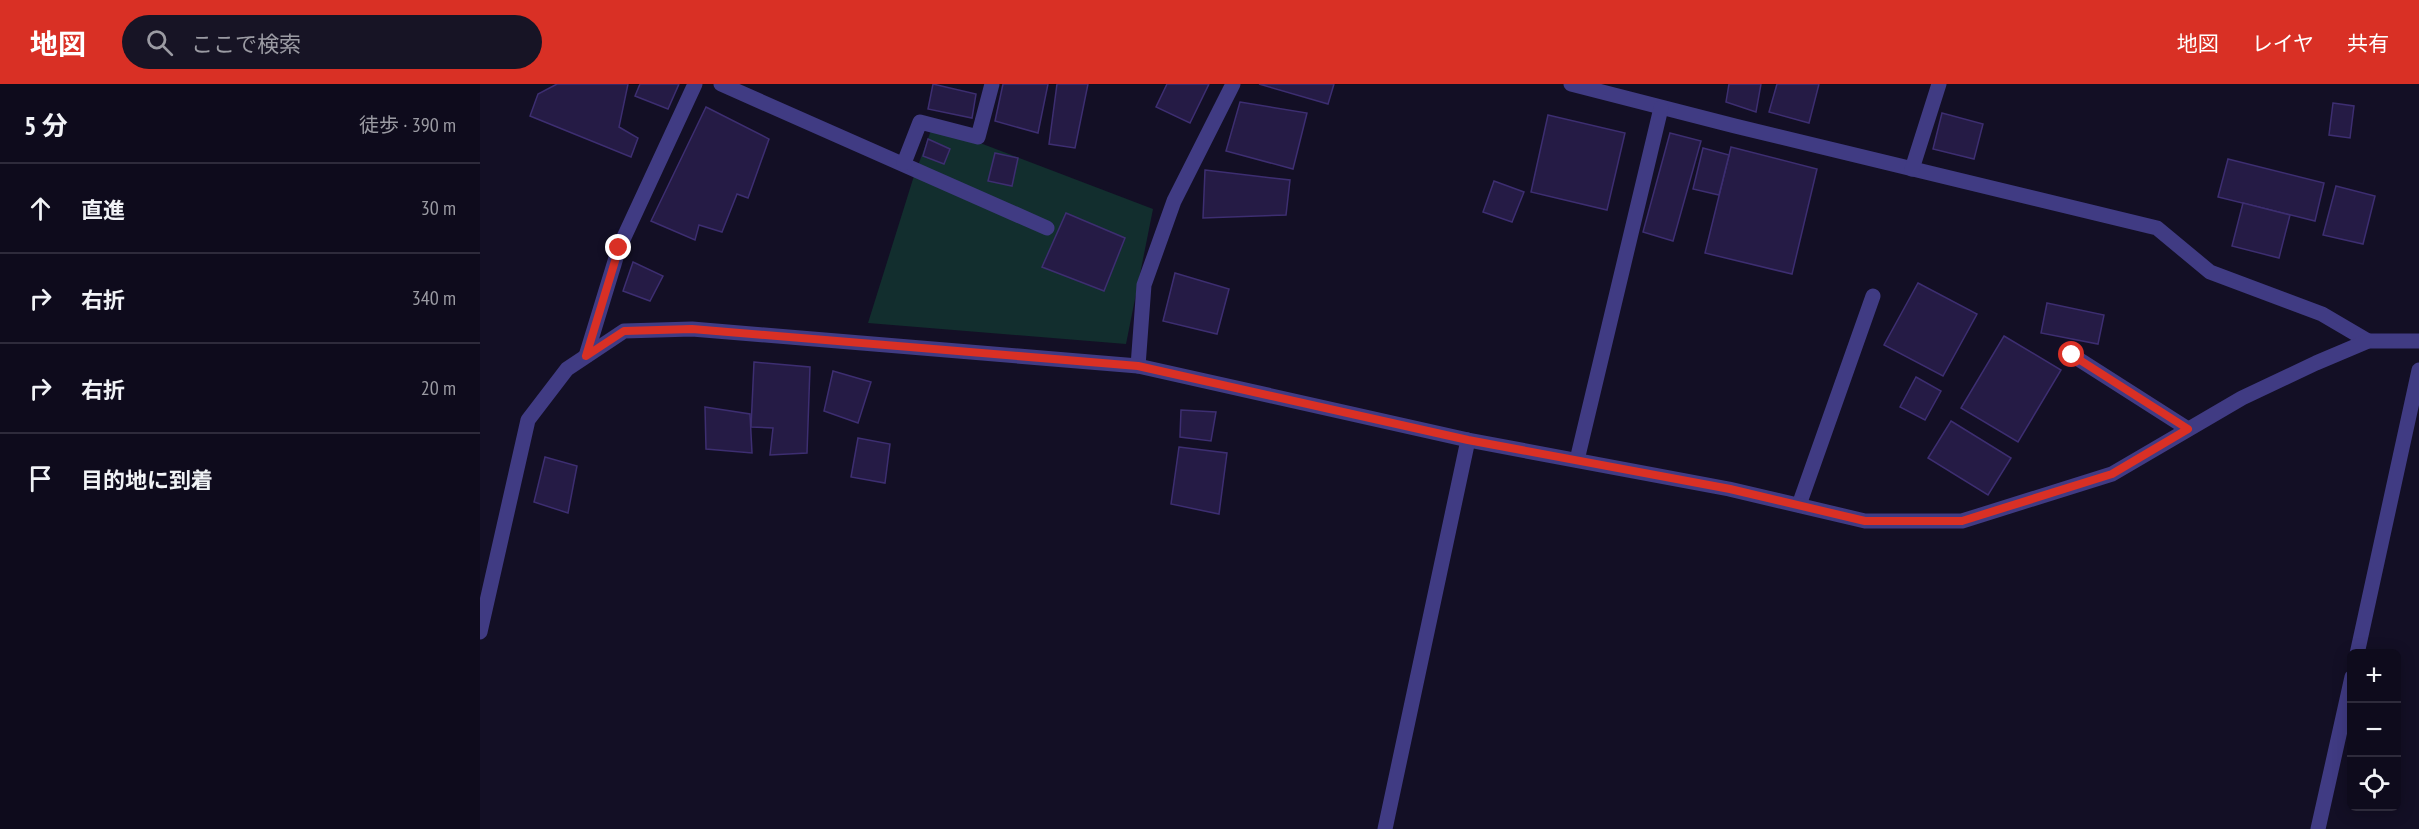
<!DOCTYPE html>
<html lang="ja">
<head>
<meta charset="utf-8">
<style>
	:root { --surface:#0e0b1c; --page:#171425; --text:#f1f3f6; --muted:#9b9ba3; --line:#2e2b3b; --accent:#d93025 }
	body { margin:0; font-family:"PT Sans Narrow","Noto Sans JP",sans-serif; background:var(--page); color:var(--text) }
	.controls { position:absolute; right:18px; bottom:18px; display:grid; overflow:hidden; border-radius:9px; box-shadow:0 3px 15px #0003 }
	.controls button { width:54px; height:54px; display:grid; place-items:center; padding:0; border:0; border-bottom:2px solid var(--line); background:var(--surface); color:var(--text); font:30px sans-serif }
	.stop { position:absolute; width:18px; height:18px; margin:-14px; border:4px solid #d93025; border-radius:50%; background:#fff }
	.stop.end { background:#d93025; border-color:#fff; box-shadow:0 2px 6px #0008 }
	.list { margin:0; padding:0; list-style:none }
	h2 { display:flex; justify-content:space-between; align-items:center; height:78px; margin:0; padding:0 24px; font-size:26px }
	h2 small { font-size:20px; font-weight:400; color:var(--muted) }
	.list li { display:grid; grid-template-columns:39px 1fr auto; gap:18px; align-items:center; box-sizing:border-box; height:90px; padding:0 24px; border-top:2px solid var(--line) }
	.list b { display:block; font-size:22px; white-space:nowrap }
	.list em { font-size:20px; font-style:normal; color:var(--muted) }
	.icon { flex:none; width:33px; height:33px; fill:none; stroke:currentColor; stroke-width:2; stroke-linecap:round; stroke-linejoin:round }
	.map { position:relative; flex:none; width:1939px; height:745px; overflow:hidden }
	header { display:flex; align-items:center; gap:36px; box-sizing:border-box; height:84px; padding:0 30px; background:var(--accent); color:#fff }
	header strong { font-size:28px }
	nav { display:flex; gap:33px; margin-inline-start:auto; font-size:21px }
	.search { width:420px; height:54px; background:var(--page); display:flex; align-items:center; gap:15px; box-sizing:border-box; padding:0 21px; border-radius:33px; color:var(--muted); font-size:22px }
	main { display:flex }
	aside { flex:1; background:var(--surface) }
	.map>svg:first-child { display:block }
</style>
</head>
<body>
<header>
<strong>地図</strong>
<div class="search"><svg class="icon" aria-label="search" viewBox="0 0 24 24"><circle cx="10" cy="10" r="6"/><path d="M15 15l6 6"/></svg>ここで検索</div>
<nav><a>地図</a><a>レイヤ</a><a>共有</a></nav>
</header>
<main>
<aside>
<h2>5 分<small>徒歩 · 390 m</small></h2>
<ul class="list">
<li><svg class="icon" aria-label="ahead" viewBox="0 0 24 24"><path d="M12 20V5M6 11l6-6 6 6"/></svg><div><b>直進</b></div><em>30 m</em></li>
<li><svg class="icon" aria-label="right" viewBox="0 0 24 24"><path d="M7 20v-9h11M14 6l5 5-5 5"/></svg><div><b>右折</b></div><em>340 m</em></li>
<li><svg class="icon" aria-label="right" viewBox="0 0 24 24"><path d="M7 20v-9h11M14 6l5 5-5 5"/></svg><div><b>右折</b></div><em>20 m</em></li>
<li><svg class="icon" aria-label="arrive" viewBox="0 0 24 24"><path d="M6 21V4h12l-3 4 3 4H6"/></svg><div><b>目的地に到着</b></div></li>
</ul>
</aside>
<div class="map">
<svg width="1939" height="745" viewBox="0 0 1939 745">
	<rect width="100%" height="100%" fill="#130f25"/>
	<path fill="#122e2e" d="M453,41L673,125L646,260L388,239L433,95Z"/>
	<g fill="#251b45" stroke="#3d2e71" stroke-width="1.5">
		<path d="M77,0H148L139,43L158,54L151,73L50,32L58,10Z"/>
		<path d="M160,0H199L188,25L155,12Z"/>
		<path d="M453,0L496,10L492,34L448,25Z"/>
		<path d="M523,0H568L558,49L515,37Z"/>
		<path d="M577,0H608L595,64L569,60Z"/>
		<path d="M687,0H729L710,39L676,23Z"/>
		<path d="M779,0H854L848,20Z"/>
		<path d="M1249,0H1281L1276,28L1246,18Z"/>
		<path d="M1297,0H1339L1329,39L1289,28Z"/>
		<path d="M760,18L827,29L813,85L746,67Z"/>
		<path d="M1853,19L1874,22L1870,54L1849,51Z"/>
		<path d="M226,23L289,55L268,114L257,110L242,148L219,141L215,156L171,137Z"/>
		<path d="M1462,29L1503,40L1494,75L1453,65Z"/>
		<path d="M1068,31L1145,49L1127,126L1051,108Z"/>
		<path d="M1190,49L1221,57L1193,157L1163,148Z"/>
		<path d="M448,55L470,65L464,80L443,72Z"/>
		<path d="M1251,63L1337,85L1312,190L1225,169Z"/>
		<path d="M1223,64L1249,71L1239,111L1213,105Z"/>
		<path d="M515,69L538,74L532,102L508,97Z"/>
		<path d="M1748,75L1844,99L1835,137L1738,113Z"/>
		<path d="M725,86L810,96L806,131L723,134Z"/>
		<path d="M1014,97L1044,108L1032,138L1003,128Z"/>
		<path d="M1856,102L1895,112L1883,160L1843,151Z"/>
		<path d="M1763,119L1810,131L1799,174L1752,162Z"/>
		<path d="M586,129L645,154L624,207L562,183Z"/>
		<path d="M153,178L183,192L170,217L143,207Z"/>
		<path d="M695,189L749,205L737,250L683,237Z"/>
		<path d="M1438,199L1497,230L1463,292L1404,261Z"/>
		<path d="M1567,219L1624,231L1618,260L1561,249Z"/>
		<path d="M1524,252L1581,286L1538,358L1481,324Z"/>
		<path d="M274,278L330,283L327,369L290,371L293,344L271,343Z"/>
		<path d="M353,287L391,298L378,339L344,327Z"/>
		<path d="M1436,293L1461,307L1445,336L1420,323Z"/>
		<path d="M225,323L270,330L272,369L226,365Z"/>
		<path d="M701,326L736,328L731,357L700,353Z"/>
		<path d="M1471,337L1531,374L1508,411L1448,374Z"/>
		<path d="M378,354L410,360L405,399L371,393Z"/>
		<path d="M699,363L747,369L739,430L691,420Z"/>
		<path d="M65,373L97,382L88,429L54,418Z"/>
	</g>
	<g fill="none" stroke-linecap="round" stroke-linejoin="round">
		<g stroke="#403b83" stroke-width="15">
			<path d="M241,0L567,144"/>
			<path d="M1091,0L1255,42L1677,144L1730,188L1842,230L1888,257"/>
			<path d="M424,79L440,38L498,53L512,0"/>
			<path d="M1432,85L1459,0"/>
			<path d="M1592,271L1708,345"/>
			<path d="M106,272L139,164L215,0"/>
			<path d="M658,282L664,201L694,117L753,0"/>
			<path d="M1097,376L1181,24"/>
			<path d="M1319,421L1393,212"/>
			<path d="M0,548L48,336L87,285L144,247L212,245L658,282L988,356L1249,405L1385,437H1482L1632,390L1762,314L1836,279L1888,257H1939"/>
			<path d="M1877,570L1939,286"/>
			<path d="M905,745L988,356"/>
			<path d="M1838,745L1872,593"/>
		</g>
	</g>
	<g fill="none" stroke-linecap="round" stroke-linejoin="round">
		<path stroke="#d93025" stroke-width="8" d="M139,164L106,272L144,247L212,245L658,282L988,356L1250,405L1385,437H1482L1632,390L1708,345L1592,271"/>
	</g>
</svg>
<div class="controls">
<button>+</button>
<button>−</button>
<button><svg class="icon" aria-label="locate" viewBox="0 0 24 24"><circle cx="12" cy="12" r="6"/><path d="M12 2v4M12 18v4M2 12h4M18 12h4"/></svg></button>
</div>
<div class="stop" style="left:1592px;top:271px"></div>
<div class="stop end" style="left:139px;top:164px"></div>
</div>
</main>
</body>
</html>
